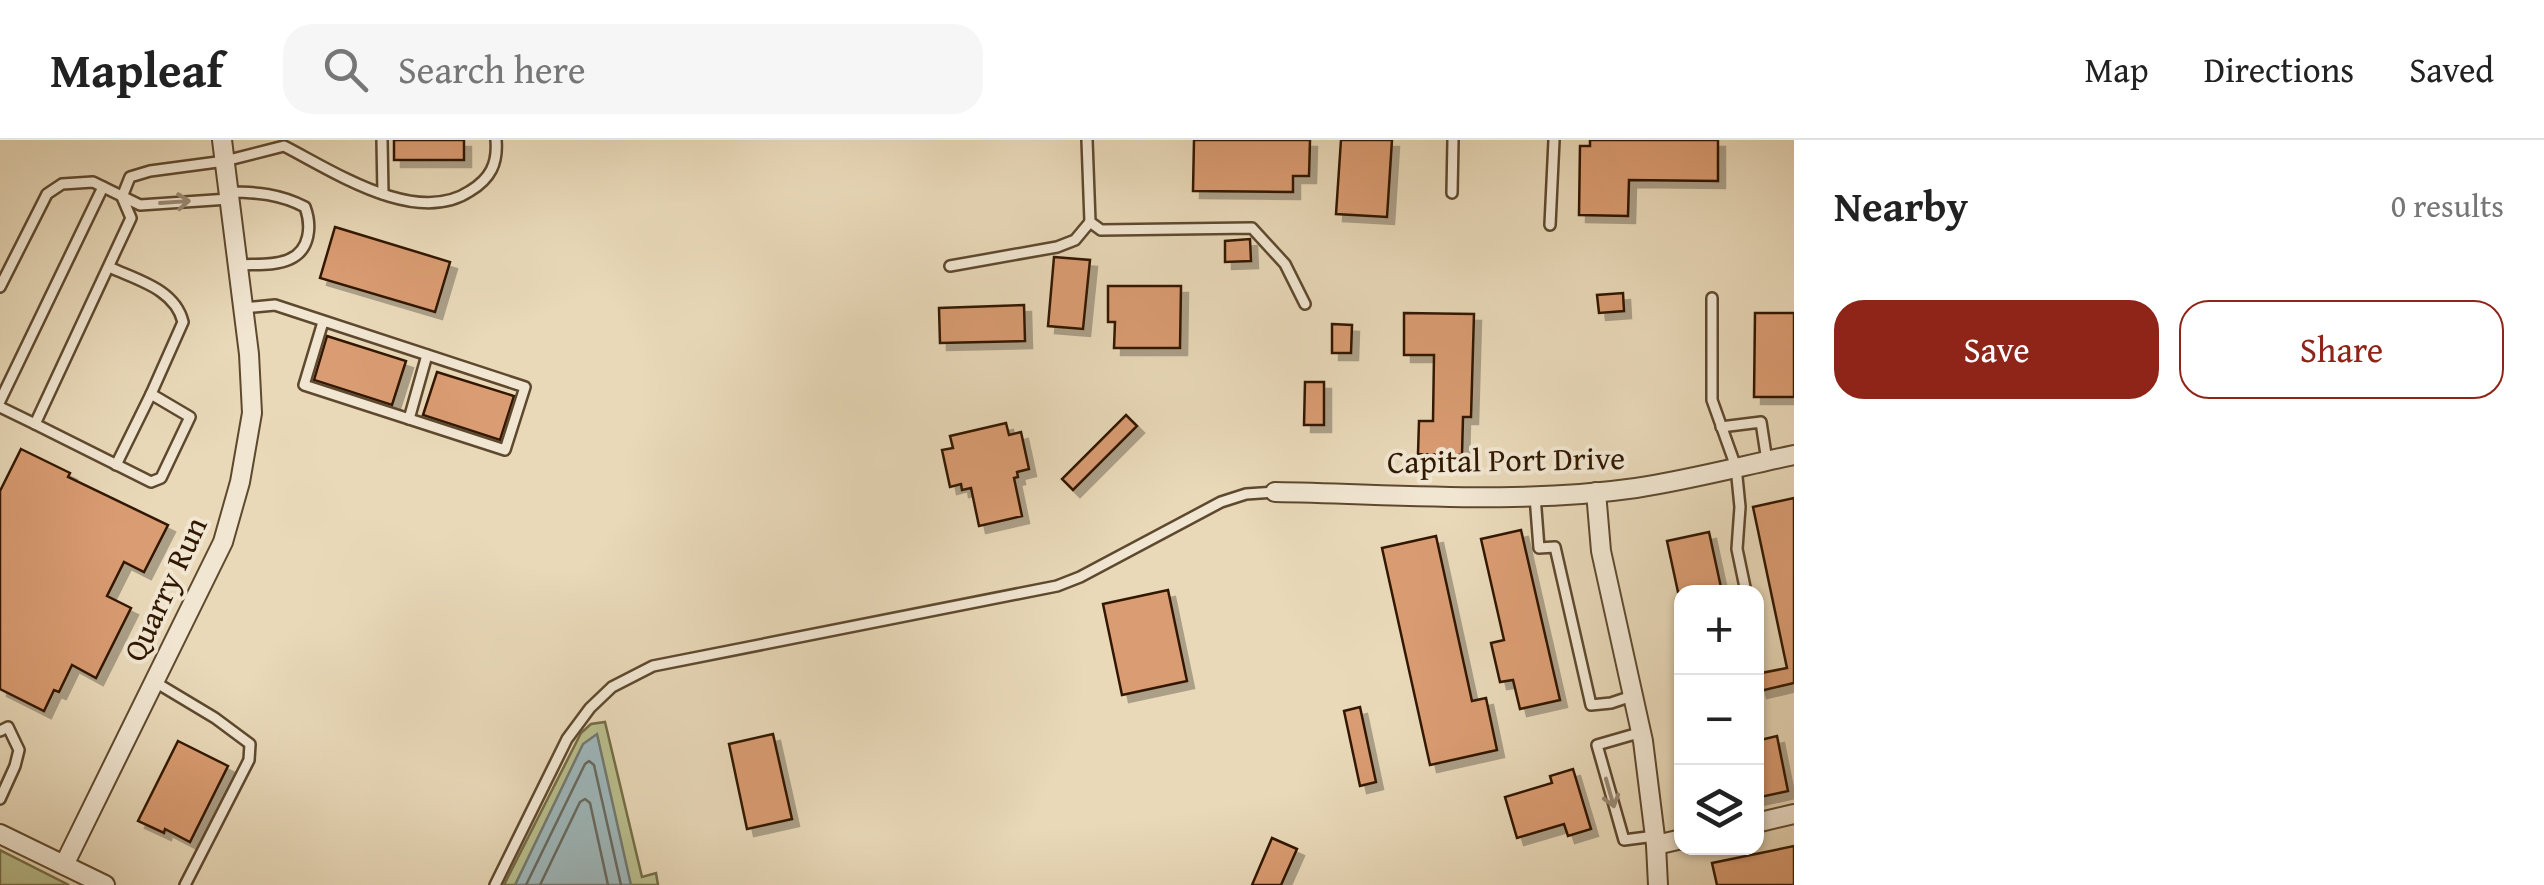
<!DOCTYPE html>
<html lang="en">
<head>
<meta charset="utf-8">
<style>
	:root { --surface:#fff; --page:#f6f6f6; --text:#222; --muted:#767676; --line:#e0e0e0; --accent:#8f2418 }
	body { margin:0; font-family:"Gentium Book Plus",serif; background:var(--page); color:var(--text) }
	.controls { position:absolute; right:30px; bottom:30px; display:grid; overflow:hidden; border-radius:20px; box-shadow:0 2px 8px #0004 }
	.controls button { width:90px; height:90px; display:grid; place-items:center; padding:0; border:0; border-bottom:2px solid var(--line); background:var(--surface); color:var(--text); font:50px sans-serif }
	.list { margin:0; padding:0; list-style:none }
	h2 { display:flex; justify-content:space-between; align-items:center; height:130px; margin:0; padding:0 40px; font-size:42px }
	h2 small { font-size:32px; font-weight:400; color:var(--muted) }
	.actions { display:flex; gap:20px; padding:30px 40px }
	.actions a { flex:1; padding:22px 0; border:2px solid var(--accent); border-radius:30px; text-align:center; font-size:35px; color:var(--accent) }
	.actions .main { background:var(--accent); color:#fff }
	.icon { flex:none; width:55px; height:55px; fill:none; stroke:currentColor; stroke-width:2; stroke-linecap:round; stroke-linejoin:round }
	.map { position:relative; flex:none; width:1794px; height:745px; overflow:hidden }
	header { display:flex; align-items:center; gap:60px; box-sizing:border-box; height:140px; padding:0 50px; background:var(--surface); border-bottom:2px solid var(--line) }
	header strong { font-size:48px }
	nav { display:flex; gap:55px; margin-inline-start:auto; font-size:35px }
	.search { width:700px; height:90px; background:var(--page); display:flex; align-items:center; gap:25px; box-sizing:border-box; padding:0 35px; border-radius:30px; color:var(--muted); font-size:38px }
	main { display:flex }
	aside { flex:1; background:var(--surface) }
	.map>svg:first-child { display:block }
</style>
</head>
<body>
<header>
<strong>Mapleaf</strong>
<div class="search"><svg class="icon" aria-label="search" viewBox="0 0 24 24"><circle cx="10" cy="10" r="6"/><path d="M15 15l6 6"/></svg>Search here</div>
<nav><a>Map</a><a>Directions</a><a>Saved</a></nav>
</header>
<main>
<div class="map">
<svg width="1794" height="745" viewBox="0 0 1794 745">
	<defs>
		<filter id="shadow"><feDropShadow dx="7" dy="7" stdDeviation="0" flood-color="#0004"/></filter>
	</defs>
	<rect width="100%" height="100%" fill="#e9d9b9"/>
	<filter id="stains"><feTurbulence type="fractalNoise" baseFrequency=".002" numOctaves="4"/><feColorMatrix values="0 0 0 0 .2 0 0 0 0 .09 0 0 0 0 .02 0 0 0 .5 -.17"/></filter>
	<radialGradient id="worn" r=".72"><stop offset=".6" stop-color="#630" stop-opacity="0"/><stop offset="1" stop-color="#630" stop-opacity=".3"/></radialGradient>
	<g fill="#b9be8d" stroke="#746c46" stroke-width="2.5">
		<path d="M605,582L642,737L656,733L658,745H504L581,593L591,584Z"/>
		<path d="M0,710L69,745H0Z"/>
	</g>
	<path fill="#9db7bb" stroke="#717870" stroke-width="2.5" d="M597,594L631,745H515L583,604Z"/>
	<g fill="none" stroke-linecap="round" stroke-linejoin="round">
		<g stroke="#66685e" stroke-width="2.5">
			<path d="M526,745L585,624L589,621L594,625L621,745"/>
			<path d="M540,745L580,662L585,659L590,663L608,745"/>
		</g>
	</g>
	<g fill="#da9c72" stroke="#301900" stroke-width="2.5" filter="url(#shadow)">
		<rect x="394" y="0" width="70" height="20"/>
		<path d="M1194,0H1310L1309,36H1293V52L1193,51Z"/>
		<path d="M1341,0H1392L1387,77L1336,74Z"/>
		<path d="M1590,0H1718V41L1629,40L1628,76L1579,75L1580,6H1590Z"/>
		<path d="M335,87L450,122L435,172L320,138Z"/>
		<path d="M1250,99L1251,121L1225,122V101Z"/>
		<path d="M1054,117L1090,120L1083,189L1048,186Z"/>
		<path d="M1108,146H1181L1180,208H1114L1115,182H1108Z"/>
		<path d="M1623,153L1624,171L1599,173L1597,155Z"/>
		<path d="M1024,165L1025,201L940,203L939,168Z"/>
		<path d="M1404,173L1474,174L1471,277H1463L1462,315L1418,314L1419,281H1433L1434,215H1404Z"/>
		<path d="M1755,173H1794V257H1754Z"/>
		<path d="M1332,184L1352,185L1351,213H1332Z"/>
		<path d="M327,196L406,221L392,265L314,240Z"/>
		<path d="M437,232L514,256L500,300L423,275Z"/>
		<path d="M1305,242H1324V285H1304Z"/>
		<path d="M1126,275L1137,286L1073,350L1062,339Z"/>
		<path d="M1006,283L1009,295L1021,292L1029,329L1017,332L1018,337L1014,338L1022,376L979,386L971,348L962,350L961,344L950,347L942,310L953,308L950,296Z"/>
		<path d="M21,309L70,333L68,337L168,385L144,432L124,422L107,456L131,468L96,538L72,525L59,552L54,550L44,571L0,549V351Z"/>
		<path d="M1794,358V543L1760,551L1756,534L1787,528L1753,367Z"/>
		<path d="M1521,390L1560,560L1520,569L1513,540L1500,542L1491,503L1504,500L1481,399Z"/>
		<path d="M1709,392L1722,452H1678L1667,401Z"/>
		<path d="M1436,396L1472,561L1486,558L1497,610L1430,625L1382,408Z"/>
		<path d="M1168,450L1187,541L1122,555L1103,464Z"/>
		<path d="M1360,567L1376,642L1360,646L1344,571Z"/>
		<path d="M773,594L792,679L747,689L729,604Z"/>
		<path d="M1777,596L1788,651L1756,658V601Z"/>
		<path d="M178,601L228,626L190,702L165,689L164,693L138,681Z"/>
		<path d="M1573,629L1591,689L1568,696L1564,684L1517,698L1505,657L1552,643L1550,636Z"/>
		<path d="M1272,698L1297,709L1281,745H1252Z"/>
		<path d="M1794,706V745H1717L1712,723Z"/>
	</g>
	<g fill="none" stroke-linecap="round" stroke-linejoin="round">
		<defs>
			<g id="service">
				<path d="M382,0L383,54"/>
				<path d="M1087,0L1090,82L1101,90L1252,88L1285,124L1305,164"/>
				<path d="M228,52C257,52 280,54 305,67C312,86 310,110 290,119C276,126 254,124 239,125"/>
				<path d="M1452,53L1453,0"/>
				<path d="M1550,85L1554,0"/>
				<path d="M950,126L1057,107L1075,100L1090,82"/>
				<path d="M109,127C137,140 175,149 183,182L151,254L190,277L161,338L151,342L35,284L131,78L122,57L130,37L150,31L225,21L284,6C333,31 416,87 470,51C490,39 498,24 496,0"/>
				<path d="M0,147L47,54L62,44L93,42L140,65L229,59"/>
				<path d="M1712,158V260L1736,327L1740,367L1737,409L1746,452"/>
				<path d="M243,168L275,165L525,247L505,310L304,245L323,182"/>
				<path d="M0,261L103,47"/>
				<path d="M0,267L35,284"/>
				<path d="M409,279L427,215"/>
				<path d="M1721,287L1761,282L1767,321"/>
				<path d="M116,325L151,254"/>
				<path d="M1535,356L1539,408L1555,407L1591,565L1611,563L1632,556"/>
				<path d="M155,542L215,578L250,604L249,620L185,745"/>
				<path d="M0,591L8,587L19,610L15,626L0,659"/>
				<path d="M1642,592L1597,605L1624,700L1655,696"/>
				<path d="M495,745L567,599L590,568L612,547L653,526L1057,446L1080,437L1221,362L1246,354L1275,352"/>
			</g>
			<g id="minor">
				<path d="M1275,352C1395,354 1517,365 1636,348C1689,340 1742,326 1794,315"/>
				<path d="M1596,352L1601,411L1643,601L1656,705L1658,745"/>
				<path d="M1756,683L1794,674"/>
				<path d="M0,694L105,745"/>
				<path d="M1656,705L1682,699"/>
				<path d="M64,725L223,402L240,342L252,273L249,214L222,0"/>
			</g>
		</defs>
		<use href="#service" stroke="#5e492e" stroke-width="14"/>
		<use href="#minor" stroke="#5e492e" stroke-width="22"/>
		<use href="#service" stroke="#f1e6d2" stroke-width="9"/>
		<use href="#minor" stroke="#f1e6d2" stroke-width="18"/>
	</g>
	<defs><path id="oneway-shaft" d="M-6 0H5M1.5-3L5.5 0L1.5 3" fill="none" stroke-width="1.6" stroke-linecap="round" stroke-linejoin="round" transform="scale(2.5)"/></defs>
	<g stroke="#9a8a74">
		<use href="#oneway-shaft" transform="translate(175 62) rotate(-4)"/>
		<use href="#oneway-shaft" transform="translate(1610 653) rotate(74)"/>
	</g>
	<g text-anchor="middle" stroke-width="8" stroke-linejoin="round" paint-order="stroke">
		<g font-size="32" fill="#301900" stroke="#f1e6d2">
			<text transform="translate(1506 320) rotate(-1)" y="11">Capital Port Drive</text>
			<text transform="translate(165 449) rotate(-65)" y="11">Quarry Run</text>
		</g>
	</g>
	<rect width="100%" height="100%" filter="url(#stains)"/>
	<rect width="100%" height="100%" fill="url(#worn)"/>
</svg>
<div class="controls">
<button>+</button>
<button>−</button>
<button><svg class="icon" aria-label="layers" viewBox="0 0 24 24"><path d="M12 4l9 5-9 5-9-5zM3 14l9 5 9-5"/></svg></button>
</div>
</div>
<aside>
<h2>Nearby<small>0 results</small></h2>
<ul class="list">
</ul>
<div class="actions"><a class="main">Save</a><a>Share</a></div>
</aside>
</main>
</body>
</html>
